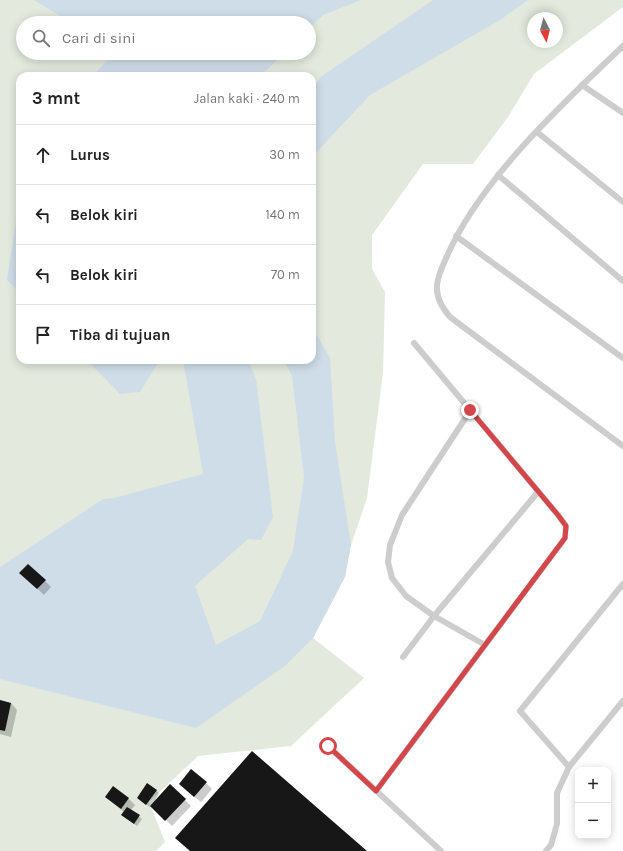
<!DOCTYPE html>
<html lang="id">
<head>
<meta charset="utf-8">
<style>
	:root { --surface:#fff; --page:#f6f6f6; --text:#222; --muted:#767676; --line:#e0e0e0 }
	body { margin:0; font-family:Karla,sans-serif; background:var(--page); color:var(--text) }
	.controls { position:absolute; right:12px; bottom:12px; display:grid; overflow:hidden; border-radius:8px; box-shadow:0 2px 10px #0003 }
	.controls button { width:36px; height:36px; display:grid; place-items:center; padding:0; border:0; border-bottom:1px solid var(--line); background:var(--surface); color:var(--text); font:20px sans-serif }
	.compass { position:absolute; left:527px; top:12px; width:36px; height:36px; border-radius:50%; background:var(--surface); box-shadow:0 2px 10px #0003; rotate:173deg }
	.stop { position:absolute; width:12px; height:12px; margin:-9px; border:3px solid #d34649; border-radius:50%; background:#fff }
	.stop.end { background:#d34649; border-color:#fff; box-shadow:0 1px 4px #0008 }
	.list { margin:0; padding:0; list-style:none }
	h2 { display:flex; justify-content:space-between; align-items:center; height:52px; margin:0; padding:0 16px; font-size:17px }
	h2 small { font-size:13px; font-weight:400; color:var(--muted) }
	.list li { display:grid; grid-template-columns:26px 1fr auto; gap:12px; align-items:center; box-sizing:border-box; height:60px; padding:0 16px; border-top:1px solid var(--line) }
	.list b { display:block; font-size:15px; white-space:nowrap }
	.list em { font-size:13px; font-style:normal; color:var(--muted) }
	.icon { flex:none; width:22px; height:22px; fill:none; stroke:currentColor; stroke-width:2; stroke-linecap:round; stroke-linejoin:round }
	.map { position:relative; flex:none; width:623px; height:851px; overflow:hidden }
	.search { position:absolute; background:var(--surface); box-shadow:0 2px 10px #0003; left:16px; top:16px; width:300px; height:44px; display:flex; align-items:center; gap:10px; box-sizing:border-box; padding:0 14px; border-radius:22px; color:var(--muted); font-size:15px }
	.panel { position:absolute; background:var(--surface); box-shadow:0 2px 10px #0003; left:16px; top:72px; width:300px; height:292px; border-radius:12px }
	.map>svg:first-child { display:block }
</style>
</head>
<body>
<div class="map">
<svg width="623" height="851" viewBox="0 0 623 851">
	<rect width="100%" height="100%" fill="#fff"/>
	<path fill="#e3e9dd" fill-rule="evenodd" d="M0,0H623V7L534,74L508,117L473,164H423L372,235V269L385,292L383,373L367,498L351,545L345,577L313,638L364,678L291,746L198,756L149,802L165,842L156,851H0ZM533,18H557V42H533ZM23,23H309V53H23ZM20,76H312V360H20Z"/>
	<g fill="#cfdde9">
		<path d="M34,0H361L323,15L309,29V23H72Z"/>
		<path d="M433,0H528L500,20L370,95L312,157V88L322,76Z"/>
		<path d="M104,53H284L261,76H92L109,59Z"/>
		<path d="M20,195V293L7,280Z"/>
		<path d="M312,327L330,358L335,442L351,545L345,577L313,638L285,666L196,728L0,679V567L103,499L114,498L203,474L183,360H248L256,379L273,517L261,540L248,539L195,586L216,645L260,621L293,551L304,477L292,376L284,360H312Z"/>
		<path d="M87,360H160L140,392L120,394Z"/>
	</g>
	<g fill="#0003">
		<path d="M27,579L45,581L51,587L44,595Z"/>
		<path d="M0,701L11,703L17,710L11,737L0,734Z"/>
		<path d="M206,783L212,789L201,802L186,790Z"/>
		<path d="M156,790L159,793L154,803L185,800L191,806L172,826L151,805L150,807L141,801Z"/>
		<path d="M106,797L129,799L135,805L131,810L142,819L137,826L125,817L124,812Z"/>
	</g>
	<g fill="#171717">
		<path d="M28,564L46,580L37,589L19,573Z"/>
		<path d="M0,700L11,703L5,731L0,730Z"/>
		<path d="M252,751L367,851H190L175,838Z"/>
		<path d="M191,769L207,782L194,797L179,784Z"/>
		<path d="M147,783L157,790L146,805L137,798Z"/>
		<path d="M170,784L186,799L165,821L150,806Z"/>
		<path d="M113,786L129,798L121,809L105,797Z"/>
		<path d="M127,807L140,815L134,824L121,815Z"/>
	</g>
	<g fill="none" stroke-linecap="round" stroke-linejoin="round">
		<g stroke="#cdcdcd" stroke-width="6">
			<path d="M623,46C562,104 481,179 447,256C443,265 438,275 437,285C436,298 442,307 450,317L623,446"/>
			<path d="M582,85L623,113"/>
			<path d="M537,132L623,202"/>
			<path d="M498,175L623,281"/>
			<path d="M456,236L623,358"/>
			<path d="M470,411L402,515L390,545L388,562L392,578L406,596L434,616L485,645"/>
			<path d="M403,657L434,616L538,492"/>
			<path d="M328,746L441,851"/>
			<path d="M569,767L520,711L623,584"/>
			<path d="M376,791L565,538L566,526L558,515L414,343"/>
			<path d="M546,851L551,845L557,824V793L569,767L623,701"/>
		</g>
	</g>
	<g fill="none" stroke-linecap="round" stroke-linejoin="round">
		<path stroke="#d34649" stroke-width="5" d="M328,746L376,791L565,538L566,526L558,515L470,410"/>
	</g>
</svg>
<div class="controls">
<button>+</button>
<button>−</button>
</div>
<svg class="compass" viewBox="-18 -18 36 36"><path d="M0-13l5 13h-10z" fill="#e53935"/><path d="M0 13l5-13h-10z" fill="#767676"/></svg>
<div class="stop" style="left:328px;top:746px"></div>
<div class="stop end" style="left:470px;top:410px"></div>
<div class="search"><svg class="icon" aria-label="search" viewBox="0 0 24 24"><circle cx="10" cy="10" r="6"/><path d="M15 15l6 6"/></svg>Cari di sini</div>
<section class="panel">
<h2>3 mnt<small>Jalan kaki · 240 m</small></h2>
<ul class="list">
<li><svg class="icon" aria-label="ahead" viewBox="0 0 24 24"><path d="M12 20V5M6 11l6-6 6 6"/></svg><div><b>Lurus</b></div><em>30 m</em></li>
<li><svg class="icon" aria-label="left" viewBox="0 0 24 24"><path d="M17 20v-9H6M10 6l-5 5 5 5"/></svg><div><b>Belok kiri</b></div><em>140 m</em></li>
<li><svg class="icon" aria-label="left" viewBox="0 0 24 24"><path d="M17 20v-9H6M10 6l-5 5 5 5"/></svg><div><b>Belok kiri</b></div><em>70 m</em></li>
<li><svg class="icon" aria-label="arrive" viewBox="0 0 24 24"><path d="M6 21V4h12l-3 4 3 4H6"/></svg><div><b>Tiba di tujuan</b></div></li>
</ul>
</section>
</div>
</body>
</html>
